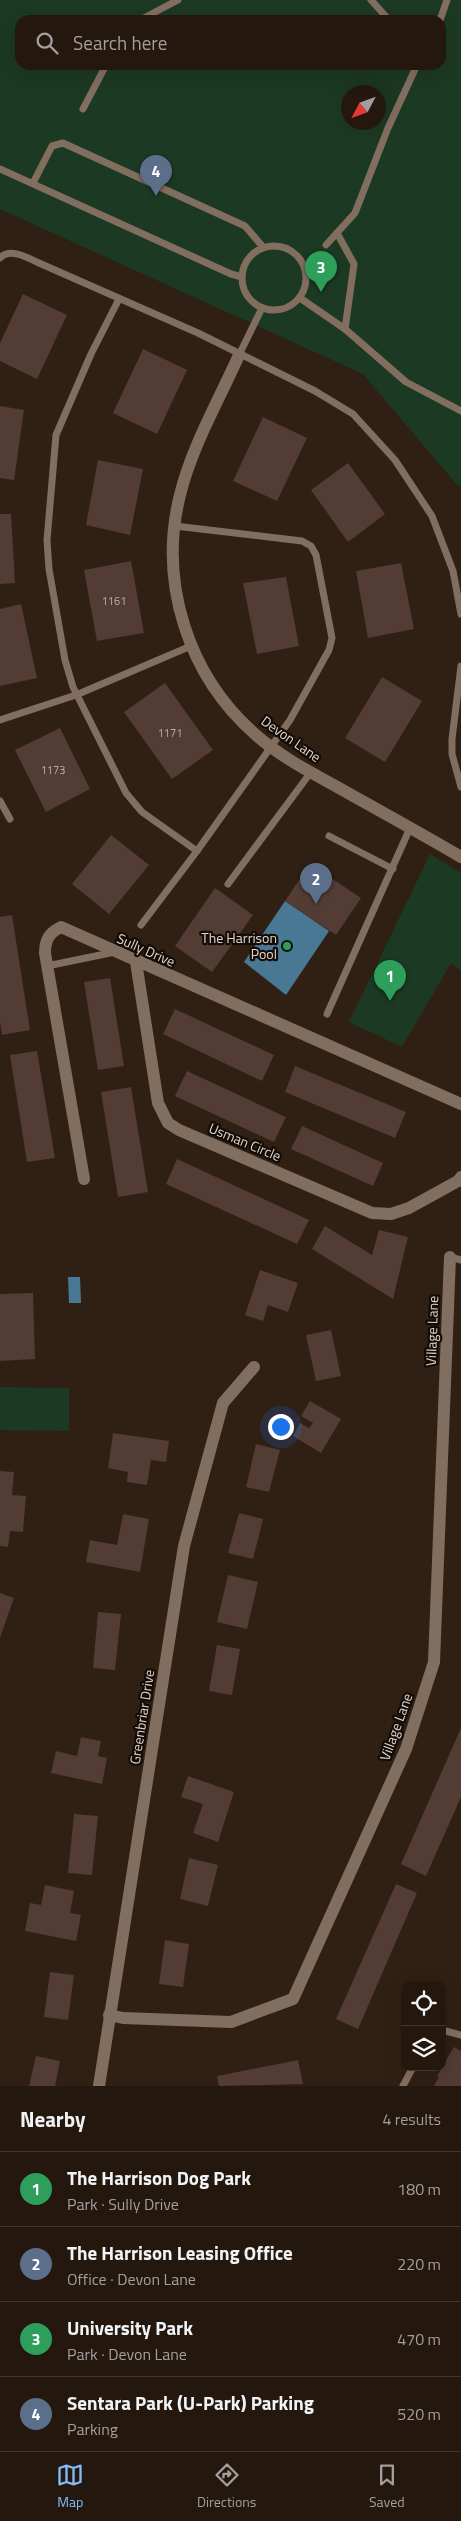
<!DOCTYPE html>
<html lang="en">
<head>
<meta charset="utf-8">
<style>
	:root { --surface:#24170e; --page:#2c2017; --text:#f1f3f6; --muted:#a39f9e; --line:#41362e; --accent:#82bcfa }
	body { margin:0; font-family:"Titillium Web",sans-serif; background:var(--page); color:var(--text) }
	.controls { position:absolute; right:15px; bottom:15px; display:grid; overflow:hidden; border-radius:10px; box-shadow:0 5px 20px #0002 }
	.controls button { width:45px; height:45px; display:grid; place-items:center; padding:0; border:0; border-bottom:1px solid var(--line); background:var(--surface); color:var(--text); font:25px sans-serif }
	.compass { position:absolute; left:341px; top:85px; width:45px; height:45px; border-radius:50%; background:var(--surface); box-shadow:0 5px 20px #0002; rotate:229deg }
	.you { position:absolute; left:280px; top:1426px; width:18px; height:18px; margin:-12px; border:4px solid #fff; border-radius:50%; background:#1a73e8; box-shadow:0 0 0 8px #1a73e833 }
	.badge { display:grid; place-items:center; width:32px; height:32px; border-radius:50%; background:var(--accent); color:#fff; font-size:16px; font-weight:700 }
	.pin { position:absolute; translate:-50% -41px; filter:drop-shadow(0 1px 2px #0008) }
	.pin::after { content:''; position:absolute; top:26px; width:18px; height:15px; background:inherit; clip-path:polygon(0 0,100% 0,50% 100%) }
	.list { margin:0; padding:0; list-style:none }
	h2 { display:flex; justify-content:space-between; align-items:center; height:65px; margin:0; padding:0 20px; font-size:21px }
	h2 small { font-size:16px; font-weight:400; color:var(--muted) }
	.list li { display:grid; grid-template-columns:32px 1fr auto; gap:15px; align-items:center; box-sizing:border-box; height:75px; padding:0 20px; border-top:1px solid var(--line) }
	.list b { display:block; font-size:19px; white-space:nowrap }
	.list p { margin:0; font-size:16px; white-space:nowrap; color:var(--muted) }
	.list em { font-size:16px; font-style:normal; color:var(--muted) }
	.icon { flex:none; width:28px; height:28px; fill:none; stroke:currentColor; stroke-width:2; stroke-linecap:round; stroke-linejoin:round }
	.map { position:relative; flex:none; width:461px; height:2086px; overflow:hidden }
	.search { position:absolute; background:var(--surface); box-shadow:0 5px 20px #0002; left:15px; right:15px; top:15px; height:55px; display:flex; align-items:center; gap:12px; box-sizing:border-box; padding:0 18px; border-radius:15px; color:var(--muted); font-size:19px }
	.sheet { height:365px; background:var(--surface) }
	nav { display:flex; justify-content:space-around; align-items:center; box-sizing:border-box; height:70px; border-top:1px solid var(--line); background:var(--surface); font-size:14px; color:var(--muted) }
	nav a { display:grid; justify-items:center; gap:2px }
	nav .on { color:var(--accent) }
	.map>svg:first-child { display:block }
</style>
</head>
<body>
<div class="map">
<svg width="461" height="2086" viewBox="0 0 461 2086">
	<rect width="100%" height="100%" fill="#301f13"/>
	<g fill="#1c3923" fill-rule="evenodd">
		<path d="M0,0H461V486L456,484L363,374L0,209ZM20,20H441V65H20ZM348,92H378V122H348Z"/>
		<path d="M430,854L461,873V971L451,963L402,1047L349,1022Z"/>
		<path d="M0,1387L69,1388V1431L0,1430Z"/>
	</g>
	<g fill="#497895">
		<path d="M285,901L329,931L286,995L244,962Z"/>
		<path d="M68,1277H80L81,1303H69Z"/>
	</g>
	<g fill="#523c34">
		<path d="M23,294L67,315L37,379L0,361V343Z"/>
		<path d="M143,349L187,370L157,434L113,413Z"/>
		<path d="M0,406L24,410L14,480L0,478Z"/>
		<path d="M263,417L307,438L277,501L233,481Z"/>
		<path d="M98,460L143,469L130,535L86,525Z"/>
		<path d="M348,463L385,514L348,542L311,490Z"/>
		<path d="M0,514H11L15,583L0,584Z"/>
		<path d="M131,561L144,633L97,641L84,570Z"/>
		<path d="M401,563L414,629L368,638L356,571Z"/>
		<path d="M286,577L299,646L257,654L243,583Z"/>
		<path d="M21,604L37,678L0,686V609Z"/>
		<path d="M382,677L422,701L385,762L345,738Z"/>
		<path d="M165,683L213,750L172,779L124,712Z"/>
		<path d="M60,728L90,789L46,812L15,750Z"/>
		<path d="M111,835L149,865L109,914L72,884Z"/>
		<path d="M310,864L361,898L336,935L285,901Z"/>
		<path d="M215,888L253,915L212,972L175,946Z"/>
		<path d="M12,915L30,1030L2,1035L0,1022V917Z"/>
		<path d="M110,978L124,1066L98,1070L84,982Z"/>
		<path d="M175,1009L274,1055L262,1081L163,1034Z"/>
		<path d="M37,1051L55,1158L27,1162L10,1055Z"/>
		<path d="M295,1066L406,1112L395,1138L285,1092Z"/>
		<path d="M187,1071L286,1117L274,1142L175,1096Z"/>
		<path d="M131,1087L148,1192L118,1197L101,1092Z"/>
		<path d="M302,1126L383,1163L373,1186L291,1149Z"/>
		<path d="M177,1159L309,1220L297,1244L166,1184Z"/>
		<path d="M325,1226L372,1255L379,1230L408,1237L393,1299L312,1249Z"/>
		<path d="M260,1270L298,1283L288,1312L268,1305L263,1321L245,1315Z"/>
		<path d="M33,1293L35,1359L0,1361V1294Z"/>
		<path d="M331,1330L341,1376L316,1381L306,1335Z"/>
		<path d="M310,1401L341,1419L321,1453L293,1436L300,1423L309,1428L313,1423L301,1416Z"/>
		<path d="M113,1433L169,1441L166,1462L151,1460L147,1485L127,1482L128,1472L108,1468Z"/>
		<path d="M256,1444L280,1450L269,1492L246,1487Z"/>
		<path d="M0,1471L14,1472L12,1495L26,1496L23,1532L10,1531L8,1547L0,1546Z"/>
		<path d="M239,1513L263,1519L253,1559L228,1553Z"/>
		<path d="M123,1514L149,1519L140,1572L86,1562L90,1540L117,1545Z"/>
		<path d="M228,1575L258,1582L247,1629L217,1622Z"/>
		<path d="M0,1593L14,1598L0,1638Z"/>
		<path d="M98,1612L121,1614L115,1670L93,1668Z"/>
		<path d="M217,1645L240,1649L232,1695L209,1691Z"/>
		<path d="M461,1728V1797L426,1876L401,1864Z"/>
		<path d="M81,1737L101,1741L98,1756L107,1758L102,1784L51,1773L56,1751L77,1756Z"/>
		<path d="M188,1776L234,1792L218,1842L193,1833L203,1804L181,1797Z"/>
		<path d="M74,1814L98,1816L92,1875L68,1873Z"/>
		<path d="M189,1858L218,1865L208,1906L180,1899Z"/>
		<path d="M396,1884L417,1893L358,2029L336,2019Z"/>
		<path d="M45,1885L74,1891L70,1913L81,1915L76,1941L25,1931L30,1903L41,1905Z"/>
		<path d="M165,1940L189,1944L183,1987L159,1984Z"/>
		<path d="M50,1972L74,1975L68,2020L44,2017Z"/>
		<path d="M454,2047L461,2051V2086H434L439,2077L437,2076Z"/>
		<path d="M36,2056L60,2061L55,2086H29Z"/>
		<path d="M298,2060L303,2084L219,2086L217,2076Z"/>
	</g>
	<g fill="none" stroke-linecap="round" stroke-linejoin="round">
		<g stroke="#826e5f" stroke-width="7">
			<path d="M371,0L389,20"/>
			<path d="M140,20L178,0"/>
			<path d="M440,20L447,0"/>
			<path d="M83,109L106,65"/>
			<path d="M0,169L231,274L242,277"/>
			<path d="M33,183L52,146L63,143L245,226L263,247"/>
			<path d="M337,233L354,264L345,329"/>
			<path d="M326,245L355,213L388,128L417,65"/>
			<circle cx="274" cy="278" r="32"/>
			<path d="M0,258C10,247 28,258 39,263L198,333L315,391L353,414L395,460L432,516L453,571L461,614"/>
			<path d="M300,298L345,329L406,382L461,411"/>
			<path d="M119,299L91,354L56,435L47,540L49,569L65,660L73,687L126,793L142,812L197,851"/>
			<path d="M239,355L262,308"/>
			<path d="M461,666L452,739V754L461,787"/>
			<path d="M0,720L76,695L191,646"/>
			<path d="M0,801L10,819"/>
			<path d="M329,836L393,869"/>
			<path d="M228,884L311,772"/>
			<path d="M141,925L197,851L290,720L329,650L332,638L316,555L311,546L302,541L175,526"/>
			<path d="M47,966L115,952"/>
			<path d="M327,1014L410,828"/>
			<path d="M450,1257L461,1260"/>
			<path d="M442,2030L461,2035"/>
			<path d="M403,2086L413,2067"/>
		</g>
		<g stroke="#826e5f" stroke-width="12">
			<path d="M239,355C219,400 192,446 180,495C158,582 188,676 256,735C281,757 310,772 339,788C380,811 420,833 461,857"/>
			<path d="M136,962L158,1103L168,1123L179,1130L372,1213L391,1214L409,1208L458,1181L461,1177"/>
			<path d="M84,1179L45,953C45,940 49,933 61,927L461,1104"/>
			<path d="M109,2015L123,2018L231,2022L293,1999L406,1749L434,1662L450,1257"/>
			<path d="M99,2086L184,1546L223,1403L254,1367"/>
		</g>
	</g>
	<circle fill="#2e9e5b" stroke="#120b06" stroke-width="2" cx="287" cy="946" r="5"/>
	<g text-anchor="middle" stroke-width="4.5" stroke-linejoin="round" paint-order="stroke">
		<g font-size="11" fill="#bdafa7">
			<text x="114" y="605">1161</text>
			<text x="170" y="737">1171</text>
			<text x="53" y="774">1173</text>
		</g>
		<g font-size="14" fill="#e1d5cd" stroke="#120b06">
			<text transform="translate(291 739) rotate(35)" y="5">Devon Lane</text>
			<text transform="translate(146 950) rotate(24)" y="5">Sully Drive</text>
			<text transform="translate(245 1142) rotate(23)" y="5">Usman Circle</text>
			<text transform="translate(432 1331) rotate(-88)" y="5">Village Lane</text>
			<text transform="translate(142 1717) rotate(-81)" y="5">Greenbriar Drive</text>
			<text transform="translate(396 1727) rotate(-70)" y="5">Village Lane</text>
		</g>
		<g font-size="14" fill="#e1d5cd" stroke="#120b06" text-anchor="end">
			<text x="277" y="943">The Harrison<tspan x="277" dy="16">Pool</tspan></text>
		</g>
	</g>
</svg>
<div class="controls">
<button><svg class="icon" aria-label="locate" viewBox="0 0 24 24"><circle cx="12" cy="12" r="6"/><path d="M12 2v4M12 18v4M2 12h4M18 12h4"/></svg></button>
<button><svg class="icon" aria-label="layers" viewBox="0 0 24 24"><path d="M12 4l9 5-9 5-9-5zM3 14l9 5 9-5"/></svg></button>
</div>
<svg class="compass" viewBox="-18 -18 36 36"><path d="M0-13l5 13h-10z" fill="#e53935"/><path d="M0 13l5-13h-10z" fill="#a39f9e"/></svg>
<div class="you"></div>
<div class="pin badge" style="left:390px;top:1001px;background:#2e9e5b">1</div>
<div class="pin badge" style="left:316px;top:904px;background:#5c6f8a">2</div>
<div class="pin badge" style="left:321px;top:292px;background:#2e9e5b">3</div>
<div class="pin badge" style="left:156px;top:196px;background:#5c6f8a">4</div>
<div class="search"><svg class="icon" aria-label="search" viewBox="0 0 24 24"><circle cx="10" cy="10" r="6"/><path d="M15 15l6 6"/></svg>Search here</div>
</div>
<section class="sheet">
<h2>Nearby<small>4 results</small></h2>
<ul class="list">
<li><span class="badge" style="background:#2e9e5b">1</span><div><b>The Harrison Dog Park</b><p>Park · Sully Drive</p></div><em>180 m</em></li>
<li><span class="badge" style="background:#5c6f8a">2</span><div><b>The Harrison Leasing Office</b><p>Office · Devon Lane</p></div><em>220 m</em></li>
<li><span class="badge" style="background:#2e9e5b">3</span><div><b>University Park</b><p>Park · Devon Lane</p></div><em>470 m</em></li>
<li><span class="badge" style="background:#5c6f8a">4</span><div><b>Sentara Park (U-Park) Parking</b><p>Parking</p></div><em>520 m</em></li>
</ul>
</section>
<nav>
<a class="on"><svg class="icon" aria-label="map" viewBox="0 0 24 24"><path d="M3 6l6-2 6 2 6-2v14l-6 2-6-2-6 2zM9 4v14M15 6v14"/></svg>Map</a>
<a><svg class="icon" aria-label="directions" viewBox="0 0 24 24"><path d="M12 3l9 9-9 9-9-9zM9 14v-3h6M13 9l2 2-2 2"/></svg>Directions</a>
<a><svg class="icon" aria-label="saved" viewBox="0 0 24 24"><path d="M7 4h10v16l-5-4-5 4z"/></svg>Saved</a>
</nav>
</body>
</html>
